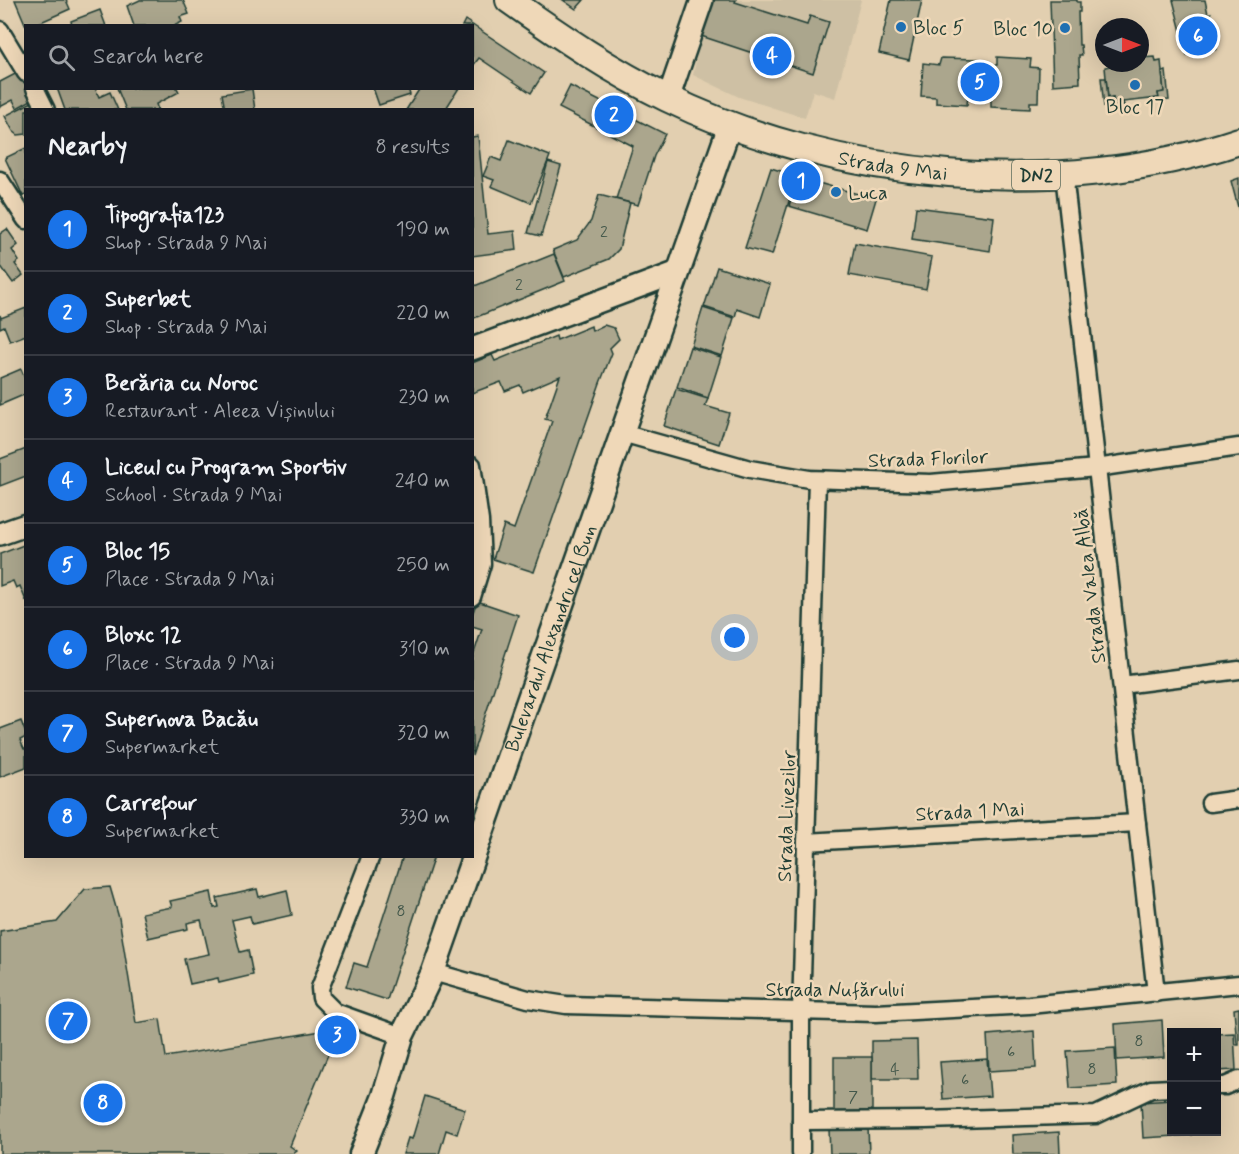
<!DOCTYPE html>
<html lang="en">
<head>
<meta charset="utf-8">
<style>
	:root { --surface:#171b24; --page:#20242c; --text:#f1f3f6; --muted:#9ea1a6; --line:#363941; --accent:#1a73e8 }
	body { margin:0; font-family:Mynerve,sans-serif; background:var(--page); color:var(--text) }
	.controls { position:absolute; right:18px; bottom:18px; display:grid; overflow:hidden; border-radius:0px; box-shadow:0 6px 24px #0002 }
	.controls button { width:54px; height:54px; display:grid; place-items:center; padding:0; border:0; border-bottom:2px solid var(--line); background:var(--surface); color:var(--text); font:30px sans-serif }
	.compass { position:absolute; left:1095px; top:18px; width:54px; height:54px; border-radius:50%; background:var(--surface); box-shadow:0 6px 24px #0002; rotate:90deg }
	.you { position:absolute; left:735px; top:638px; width:21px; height:21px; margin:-15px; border:4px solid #fff; border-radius:50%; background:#1a73e8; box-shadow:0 0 0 9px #1a73e833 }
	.badge { display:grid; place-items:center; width:39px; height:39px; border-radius:50%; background:var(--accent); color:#fff; font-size:20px; font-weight:700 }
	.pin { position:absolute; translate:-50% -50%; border:3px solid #fff; box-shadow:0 2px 6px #0006 }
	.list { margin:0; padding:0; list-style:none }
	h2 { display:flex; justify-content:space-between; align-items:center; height:78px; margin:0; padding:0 24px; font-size:26px }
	h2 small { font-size:20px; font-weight:400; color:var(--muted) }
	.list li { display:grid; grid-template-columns:39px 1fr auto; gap:18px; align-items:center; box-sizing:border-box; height:84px; padding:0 24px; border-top:2px solid var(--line) }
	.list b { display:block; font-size:22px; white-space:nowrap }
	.list p { margin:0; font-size:20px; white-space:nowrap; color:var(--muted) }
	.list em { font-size:20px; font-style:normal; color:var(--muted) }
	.icon { flex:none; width:33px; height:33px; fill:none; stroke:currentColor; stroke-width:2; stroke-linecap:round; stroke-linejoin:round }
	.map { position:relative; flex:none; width:1239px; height:1154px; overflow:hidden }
	.search { position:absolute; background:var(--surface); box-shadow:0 6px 24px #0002; left:24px; top:24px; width:450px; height:66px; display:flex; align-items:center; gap:15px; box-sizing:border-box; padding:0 21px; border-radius:0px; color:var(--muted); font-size:22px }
	.panel { position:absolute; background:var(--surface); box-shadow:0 6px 24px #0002; left:24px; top:108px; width:450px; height:750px; border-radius:0px }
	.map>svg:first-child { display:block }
</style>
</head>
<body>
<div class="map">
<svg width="1239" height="1154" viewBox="0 0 1239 1154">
	<rect width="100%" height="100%" fill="#e2cfb0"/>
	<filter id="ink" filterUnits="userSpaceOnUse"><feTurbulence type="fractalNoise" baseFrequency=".0167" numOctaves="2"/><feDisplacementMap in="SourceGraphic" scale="12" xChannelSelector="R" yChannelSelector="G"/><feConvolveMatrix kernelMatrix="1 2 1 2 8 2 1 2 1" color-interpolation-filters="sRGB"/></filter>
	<g filter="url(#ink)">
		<path fill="#cec0a4" d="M713,0H861L835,98L813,91L805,118L739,97L693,75L701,36Z"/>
		<g fill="#aba68d" stroke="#1f3d34" stroke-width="1.5">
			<path d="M15,0H66L70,9L32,26H26Z"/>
			<path d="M140,0H183L189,14L180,17L182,22L174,26H134L127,6Z"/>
			<path d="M563,0H584L576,9Z"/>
			<path d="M713,0H736L735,2L807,25L810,16L829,22L813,73L701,36Z"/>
			<path d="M891,0H922L909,60L879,53Z"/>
			<path d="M1050,0H1077V2H1080V12H1078L1079,45H1081L1082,55H1079L1080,83L1053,85Z"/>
			<path d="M1173,0H1205L1208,14L1211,13L1214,23L1211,24L1217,48L1215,50L1187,55Z"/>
			<path d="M100,10L106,26H72L71,21Z"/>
			<path d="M465,20L544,73L531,93L479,58L472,67V26H462Z"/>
			<path d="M997,57L1031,59L1030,67L1039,68L1038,102H1030V109L991,107V98L968,96L967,105L936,103V97L921,96L923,63L939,65L941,58L978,59V64L997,65Z"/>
			<path d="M1155,57L1156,62L1161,61L1164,92L1158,93L1159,98L1114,103L1113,98L1108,99L1105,67L1110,66V63H1140V58Z"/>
			<path d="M1166,71L1169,100L1151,102V99L1159,98L1158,93L1164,92L1162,72Z"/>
			<path d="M19,72L33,99L17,108L13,100L0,107V82Z"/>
			<path d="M1101,78H1106L1108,99L1113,98L1114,103L1123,102L1124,105L1104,107Z"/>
			<path d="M570,86L665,134L654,156L638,205L616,199L633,146L559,108Z"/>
			<path d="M57,88H95L99,97L110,92L118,110H65Z"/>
			<path d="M117,88H177L179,92L156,104L158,110H126Z"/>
			<path d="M373,88H408L410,95L379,105Z"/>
			<path d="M420,88H459L445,110H406Z"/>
			<path d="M252,89L255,110H225L222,94Z"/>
			<path d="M32,102L37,110H26V134L18,135L13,131L5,116Z"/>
			<path d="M478,136L488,234L515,231L517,250L472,256V137Z"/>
			<path d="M509,140L550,156L531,203L491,186L494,180L483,176L491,157L501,161Z"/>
			<path d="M26,148V195L23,196L5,158Z"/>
			<path d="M548,162L561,166L541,236L528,233Z"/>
			<path d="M771,168L797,176L772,255L745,248Z"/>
			<path d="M797,177L876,199L867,229L789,206Z"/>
			<path d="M1239,178V211L1231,181Z"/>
			<path d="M599,195L630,203L619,249L609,259L564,277L553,250L577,240L591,221Z"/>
			<path d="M916,207L994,217L990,251L912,239Z"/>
			<path d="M7,229L18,245L12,250L19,261L15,264L23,275L13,283L0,265V234Z"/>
			<path d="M855,243L932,257L926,289L849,275Z"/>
			<path d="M554,254L565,281L472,319V287Z"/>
			<path d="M717,267L770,284L760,317L737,309L735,317L704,307Z"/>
			<path d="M26,308V335L10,341L4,326L0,328V315L1,318Z"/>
			<path d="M703,308L734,318L722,356L691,346Z"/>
			<path d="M604,325L614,328L619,339L610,348L612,353L600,383L534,572L493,559L504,525L514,529L552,421L545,419L560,376L523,392L520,385L505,391L501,382L472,393V363L492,355L495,361L556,336L557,340L591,326L592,331Z"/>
			<path d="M690,347L721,357L708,398L677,387Z"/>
			<path d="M21,369L26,381V394L0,405V378Z"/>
			<path d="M676,389L708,399L705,406L729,413L719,444L664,426Z"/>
			<path d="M26,449V476L0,486V459Z"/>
			<path d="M26,544V601L20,586L16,588L13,581L0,586V554Z"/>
			<path d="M477,601L518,615L472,756V659L482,629L472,626V615Z"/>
			<path d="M21,721L26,734V737L20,740L24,749H26V767L0,777V729Z"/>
			<path d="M403,856H434L387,1000L346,987L354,963L367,967Z"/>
			<path d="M110,887L119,918L136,1023L160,1019L166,1057L339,1028L290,1146L297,1151L293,1154H0V931L57,922L85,889Z"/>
			<path d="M257,889L259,897L287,890L292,915L252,924L250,916L232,920L240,952L248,950L253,975L219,983L218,978L190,984L184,959L209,954L201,920L187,923L188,929L148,938L142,913L172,907L170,901L211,892L214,908L219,907L217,898Z"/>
			<path d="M1239,1008V1045H1237L1234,1009Z"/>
			<path d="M1162,1020L1164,1057L1117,1060L1115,1024Z"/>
			<path d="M1034,1031L1036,1068L989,1071L987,1035Z"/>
			<path d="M1234,1033L1236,1070L1216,1071V1034Z"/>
			<path d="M917,1040L918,1079H872V1041Z"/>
			<path d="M1115,1048L1117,1085L1070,1088L1067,1051Z"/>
			<rect x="834" y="1057" width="38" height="56"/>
			<path d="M987,1059L990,1096L943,1099L940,1062Z"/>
			<path d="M425,1096L465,1109L457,1134L446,1130L439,1154H403L408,1138L412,1139Z"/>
			<path d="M1172,1100V1132H1190L1191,1135L1143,1138L1141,1102Z"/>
			<path d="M868,1127L869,1154H830L829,1129Z"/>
			<path d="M1059,1132L1060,1154H1013L1012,1135Z"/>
		</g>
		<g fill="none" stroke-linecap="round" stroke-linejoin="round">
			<defs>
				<g id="minor">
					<path d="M0,30L26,73"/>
					<path d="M35,88L46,110"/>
					<path d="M1064,174L1156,993"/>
					<path d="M0,180L26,220"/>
					<path d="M622,433L750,469L809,479L931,483L1096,468L1239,447"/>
					<path d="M472,465L480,521L482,564L472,597"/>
					<path d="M1122,685L1239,670"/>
					<path d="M1210,803L1239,799"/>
					<path d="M806,842L1137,823"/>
					<path d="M371,856L320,988L321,998L335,1012L402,1036"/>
					<path d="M433,972L528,999L566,1005L876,1013L1029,1005L1239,984"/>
					<path d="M1216,1086H1225L1239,1080"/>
					<path d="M801,1121L926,1120L1096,1115L1151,1089L1172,1088"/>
					<path d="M801,1154V1011L817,480"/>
				</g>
				<g id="tertiary">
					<path d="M668,99L702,0"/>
					<path d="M472,349L678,272"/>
					<path d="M0,534L26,525"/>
				</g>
				<g id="secondary">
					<path id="s1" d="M361,1154L384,1096L402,1036L433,972L730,125"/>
				</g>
				<g id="primary">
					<path id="s2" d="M509,0C560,36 611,71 667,98C837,181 1059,201 1239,141"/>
				</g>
			</defs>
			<use href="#minor" stroke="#1f3d34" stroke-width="21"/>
			<use href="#tertiary" stroke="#1f3d34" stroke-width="26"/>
			<use href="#secondary" stroke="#1f3d34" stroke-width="27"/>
			<use href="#primary" stroke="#1f3d34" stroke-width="30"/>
			<use href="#minor" stroke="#efd8b8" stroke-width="16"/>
			<use href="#tertiary" stroke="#efd8b8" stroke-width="21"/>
			<use href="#secondary" stroke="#efd8b8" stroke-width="22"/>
			<use href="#primary" stroke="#efd8b8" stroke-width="26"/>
		</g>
	</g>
	<g fill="#1f6fb2" stroke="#efd8b8" stroke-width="2">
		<circle cx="901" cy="27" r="6"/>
		<circle cx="1065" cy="28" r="6"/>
		<circle cx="1135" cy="85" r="6"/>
		<circle cx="836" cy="192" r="6"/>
	</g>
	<g text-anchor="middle" stroke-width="5" stroke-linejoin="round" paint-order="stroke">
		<g font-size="16" fill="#42574a">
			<text x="604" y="237">2</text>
			<text x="519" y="290">2</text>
			<text x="401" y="916">8</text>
			<text x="1139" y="1046">8</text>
			<text x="1011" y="1057">6</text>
			<text x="895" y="1074">4</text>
			<text x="1092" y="1074">8</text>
			<text x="965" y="1085">6</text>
			<text x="853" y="1102">7</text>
		</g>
		<rect fill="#efd8b8" stroke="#5d6c5c" stroke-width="1.5" x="1012" y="160" width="48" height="30" rx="4.5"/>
		<g font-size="18" font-weight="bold" fill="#1f3d34">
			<text x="1036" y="181">DN2</text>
		</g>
		<g font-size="20" fill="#1f3d34" stroke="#efd8b8" text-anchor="start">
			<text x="913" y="34">Bloc 5</text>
			<text x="1053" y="35" text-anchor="end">Bloc 10</text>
			<text x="1135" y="113" text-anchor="middle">Bloc 17</text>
			<text x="848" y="199">Luca</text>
		</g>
		<g font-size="20" fill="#1f3d34" stroke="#efd8b8">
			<text dy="7" stroke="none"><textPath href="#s2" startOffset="423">Strada 9 Mai</textPath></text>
			<text transform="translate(928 458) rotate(-2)" y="7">Strada Florilor</text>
			<text transform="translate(1089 586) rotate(-97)" y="7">Strada Valea Albă</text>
			<text dy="7" stroke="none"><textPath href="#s1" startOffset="550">Bulevardul Alexandru cel Bun</textPath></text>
			<text transform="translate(970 811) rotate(-3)" y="7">Strada 1 Mai</text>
			<text transform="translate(786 816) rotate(-88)" y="7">Strada Livezilor</text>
			<text x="835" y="996">Strada Nufărului</text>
		</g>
	</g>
</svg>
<div class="controls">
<button>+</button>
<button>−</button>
</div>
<svg class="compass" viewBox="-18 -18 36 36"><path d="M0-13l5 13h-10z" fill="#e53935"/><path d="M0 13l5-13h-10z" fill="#9ea1a6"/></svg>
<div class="you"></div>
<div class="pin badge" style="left:801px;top:181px">1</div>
<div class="pin badge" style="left:614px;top:115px">2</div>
<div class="pin badge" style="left:337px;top:1035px">3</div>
<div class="pin badge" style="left:772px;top:56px">4</div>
<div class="pin badge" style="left:980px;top:82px">5</div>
<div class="pin badge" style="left:1198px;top:36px">6</div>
<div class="pin badge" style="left:68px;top:1021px">7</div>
<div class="pin badge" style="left:103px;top:1103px">8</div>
<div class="search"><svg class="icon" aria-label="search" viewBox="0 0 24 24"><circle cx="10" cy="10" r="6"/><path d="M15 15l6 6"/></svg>Search here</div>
<section class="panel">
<h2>Nearby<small>8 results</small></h2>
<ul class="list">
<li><span class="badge">1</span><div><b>Tipografia123</b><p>Shop · Strada 9 Mai</p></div><em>190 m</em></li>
<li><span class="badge">2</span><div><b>Superbet</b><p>Shop · Strada 9 Mai</p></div><em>220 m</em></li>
<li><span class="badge">3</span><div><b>Berăria cu Noroc</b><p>Restaurant · Aleea Vișinului</p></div><em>230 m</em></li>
<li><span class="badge">4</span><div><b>Liceul cu Program Sportiv</b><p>School · Strada 9 Mai</p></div><em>240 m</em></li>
<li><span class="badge">5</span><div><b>Bloc 15</b><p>Place · Strada 9 Mai</p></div><em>250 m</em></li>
<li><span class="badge">6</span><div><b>Bloxc 12</b><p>Place · Strada 9 Mai</p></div><em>310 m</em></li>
<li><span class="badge">7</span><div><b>Supernova Bacău</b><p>Supermarket</p></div><em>320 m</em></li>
<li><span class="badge">8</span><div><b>Carrefour</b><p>Supermarket</p></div><em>330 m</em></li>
</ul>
</section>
</div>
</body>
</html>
